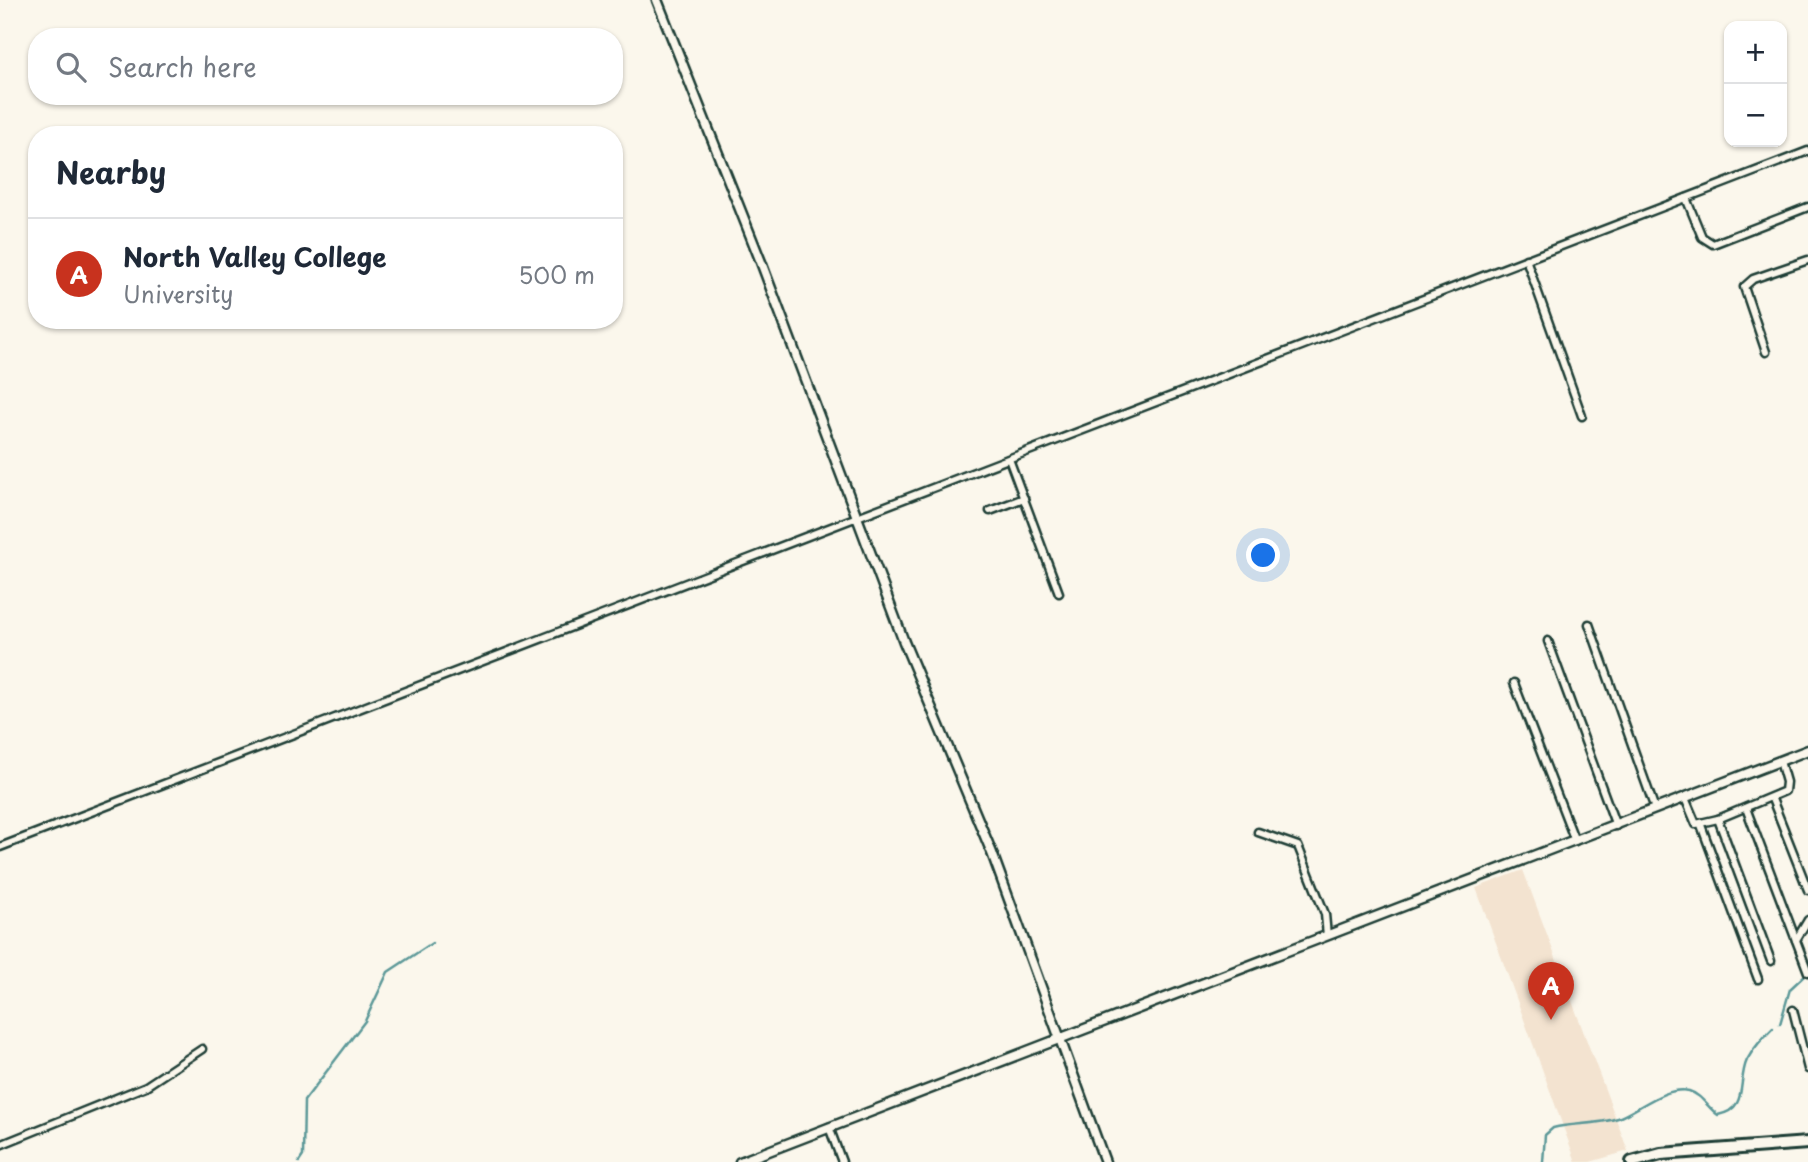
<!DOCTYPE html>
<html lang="en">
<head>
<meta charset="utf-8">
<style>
	:root { --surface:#fff; --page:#f6f6f7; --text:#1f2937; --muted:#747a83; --line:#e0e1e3; --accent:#c8321e }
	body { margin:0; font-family:"Playpen Sans",sans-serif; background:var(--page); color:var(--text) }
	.controls { position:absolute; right:21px; top:21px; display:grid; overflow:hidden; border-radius:14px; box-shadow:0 2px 5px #0004 }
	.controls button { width:63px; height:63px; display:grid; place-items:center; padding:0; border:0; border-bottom:2px solid var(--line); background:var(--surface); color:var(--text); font:35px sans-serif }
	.you { position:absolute; left:1264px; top:556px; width:24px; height:24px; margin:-18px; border:5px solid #fff; border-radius:50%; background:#1a73e8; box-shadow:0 0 0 10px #1a73e833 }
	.badge { display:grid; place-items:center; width:46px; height:46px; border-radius:50%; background:var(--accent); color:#fff; font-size:23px; font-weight:700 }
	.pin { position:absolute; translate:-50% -58px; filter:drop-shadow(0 2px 4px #0008) }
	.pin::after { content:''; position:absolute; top:37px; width:24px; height:21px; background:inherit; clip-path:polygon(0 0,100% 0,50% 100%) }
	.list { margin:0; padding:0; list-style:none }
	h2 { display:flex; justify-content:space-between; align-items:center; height:91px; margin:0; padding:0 28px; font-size:30px }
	h2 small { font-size:23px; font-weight:400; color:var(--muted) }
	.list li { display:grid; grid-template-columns:46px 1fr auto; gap:21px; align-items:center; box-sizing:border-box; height:112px; padding:0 28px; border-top:2px solid var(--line) }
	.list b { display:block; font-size:26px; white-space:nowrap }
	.list p { margin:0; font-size:23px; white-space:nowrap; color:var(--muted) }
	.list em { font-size:23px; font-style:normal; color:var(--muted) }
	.icon { flex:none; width:38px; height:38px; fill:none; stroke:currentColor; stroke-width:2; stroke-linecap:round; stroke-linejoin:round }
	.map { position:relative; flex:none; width:1808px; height:1162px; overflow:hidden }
	.search { position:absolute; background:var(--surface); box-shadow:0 2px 5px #0004; left:28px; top:28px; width:595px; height:77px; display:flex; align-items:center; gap:18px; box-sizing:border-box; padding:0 24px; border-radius:28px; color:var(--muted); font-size:26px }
	.panel { position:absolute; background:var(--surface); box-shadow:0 2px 5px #0004; left:28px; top:126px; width:595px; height:203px; border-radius:28px }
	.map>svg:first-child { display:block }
</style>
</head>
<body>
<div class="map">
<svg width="1808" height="1162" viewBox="0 0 1808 1162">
	<rect width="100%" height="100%" fill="#fbf7ec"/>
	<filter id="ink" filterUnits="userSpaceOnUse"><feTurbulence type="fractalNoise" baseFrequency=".0143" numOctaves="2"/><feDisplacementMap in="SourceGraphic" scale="14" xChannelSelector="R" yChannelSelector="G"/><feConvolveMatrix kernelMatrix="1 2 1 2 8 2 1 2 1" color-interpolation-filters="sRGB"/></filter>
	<g filter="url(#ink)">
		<path fill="#f3e3d0" d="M1523,870L1628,1151L1590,1162H1576L1476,888Z"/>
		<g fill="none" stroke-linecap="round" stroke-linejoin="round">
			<g stroke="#5b9898" stroke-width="2.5">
				<path d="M1780,1024L1790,989L1805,975"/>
				<path d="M299,1162L303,1156L304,1101L365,1021L388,972L432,943"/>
				<path d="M1543,1162L1545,1135L1553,1128C1574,1123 1597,1125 1618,1118C1639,1110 1665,1086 1689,1091C1702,1095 1707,1107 1718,1115C1749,1109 1737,1082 1747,1060C1754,1047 1763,1038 1773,1028"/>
			</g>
			<defs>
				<g id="street">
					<path d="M1686,198L1702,237L1713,244L1808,207"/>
					<path d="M1526,259L1582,416"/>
					<path d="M1766,352L1744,287L1753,279L1808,260"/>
					<path d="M1009,459L1059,593"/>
					<path d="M990,511L1024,498"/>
					<path d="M1589,624L1655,809"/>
					<path d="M1548,641L1616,826"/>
					<path d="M1514,683L1575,841"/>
					<path d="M1685,798L1696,824L1718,819L1785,791L1786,782L1780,761"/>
					<path d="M1772,799L1808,890"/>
					<path d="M1746,808L1808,972"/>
					<path d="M1718,819L1771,961"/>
					<path d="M1701,825L1758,979"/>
					<path d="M1258,832L1298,846L1325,914L1327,936"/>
					<path d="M0,847L1808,151"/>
					<path d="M1796,940L1808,920"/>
					<path d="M1793,1010L1808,1069"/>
					<path d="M829,1127L842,1162"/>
					<path d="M0,1145L146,1086L202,1049"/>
				</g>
				<g id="secondary">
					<path d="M657,0L761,262L904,642L992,853L1105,1162"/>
					<path d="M740,1162L1808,750"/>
				</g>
				<path id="highway" d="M1632,1162L1661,1154L1808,1143"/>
			</defs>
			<use href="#street" stroke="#1f3d34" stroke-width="11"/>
			<use href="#secondary" stroke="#1f3d34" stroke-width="13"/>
			<use href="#highway" stroke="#1f3d34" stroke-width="16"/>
			<use href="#street" stroke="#fbf7ec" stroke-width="6"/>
			<use href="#secondary" stroke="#fbf7ec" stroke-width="8"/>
			<use href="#highway" stroke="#fbf7ec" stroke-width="10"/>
		</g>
	</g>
</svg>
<div class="controls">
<button>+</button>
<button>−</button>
</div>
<div class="you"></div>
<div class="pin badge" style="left:1551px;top:1020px">A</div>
<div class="search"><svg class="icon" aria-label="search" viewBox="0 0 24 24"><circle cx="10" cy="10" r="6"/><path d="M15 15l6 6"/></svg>Search here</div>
<section class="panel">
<h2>Nearby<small></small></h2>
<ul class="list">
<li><span class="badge">A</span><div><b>North Valley College</b><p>University</p></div><em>500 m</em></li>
</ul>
</section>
</div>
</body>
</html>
